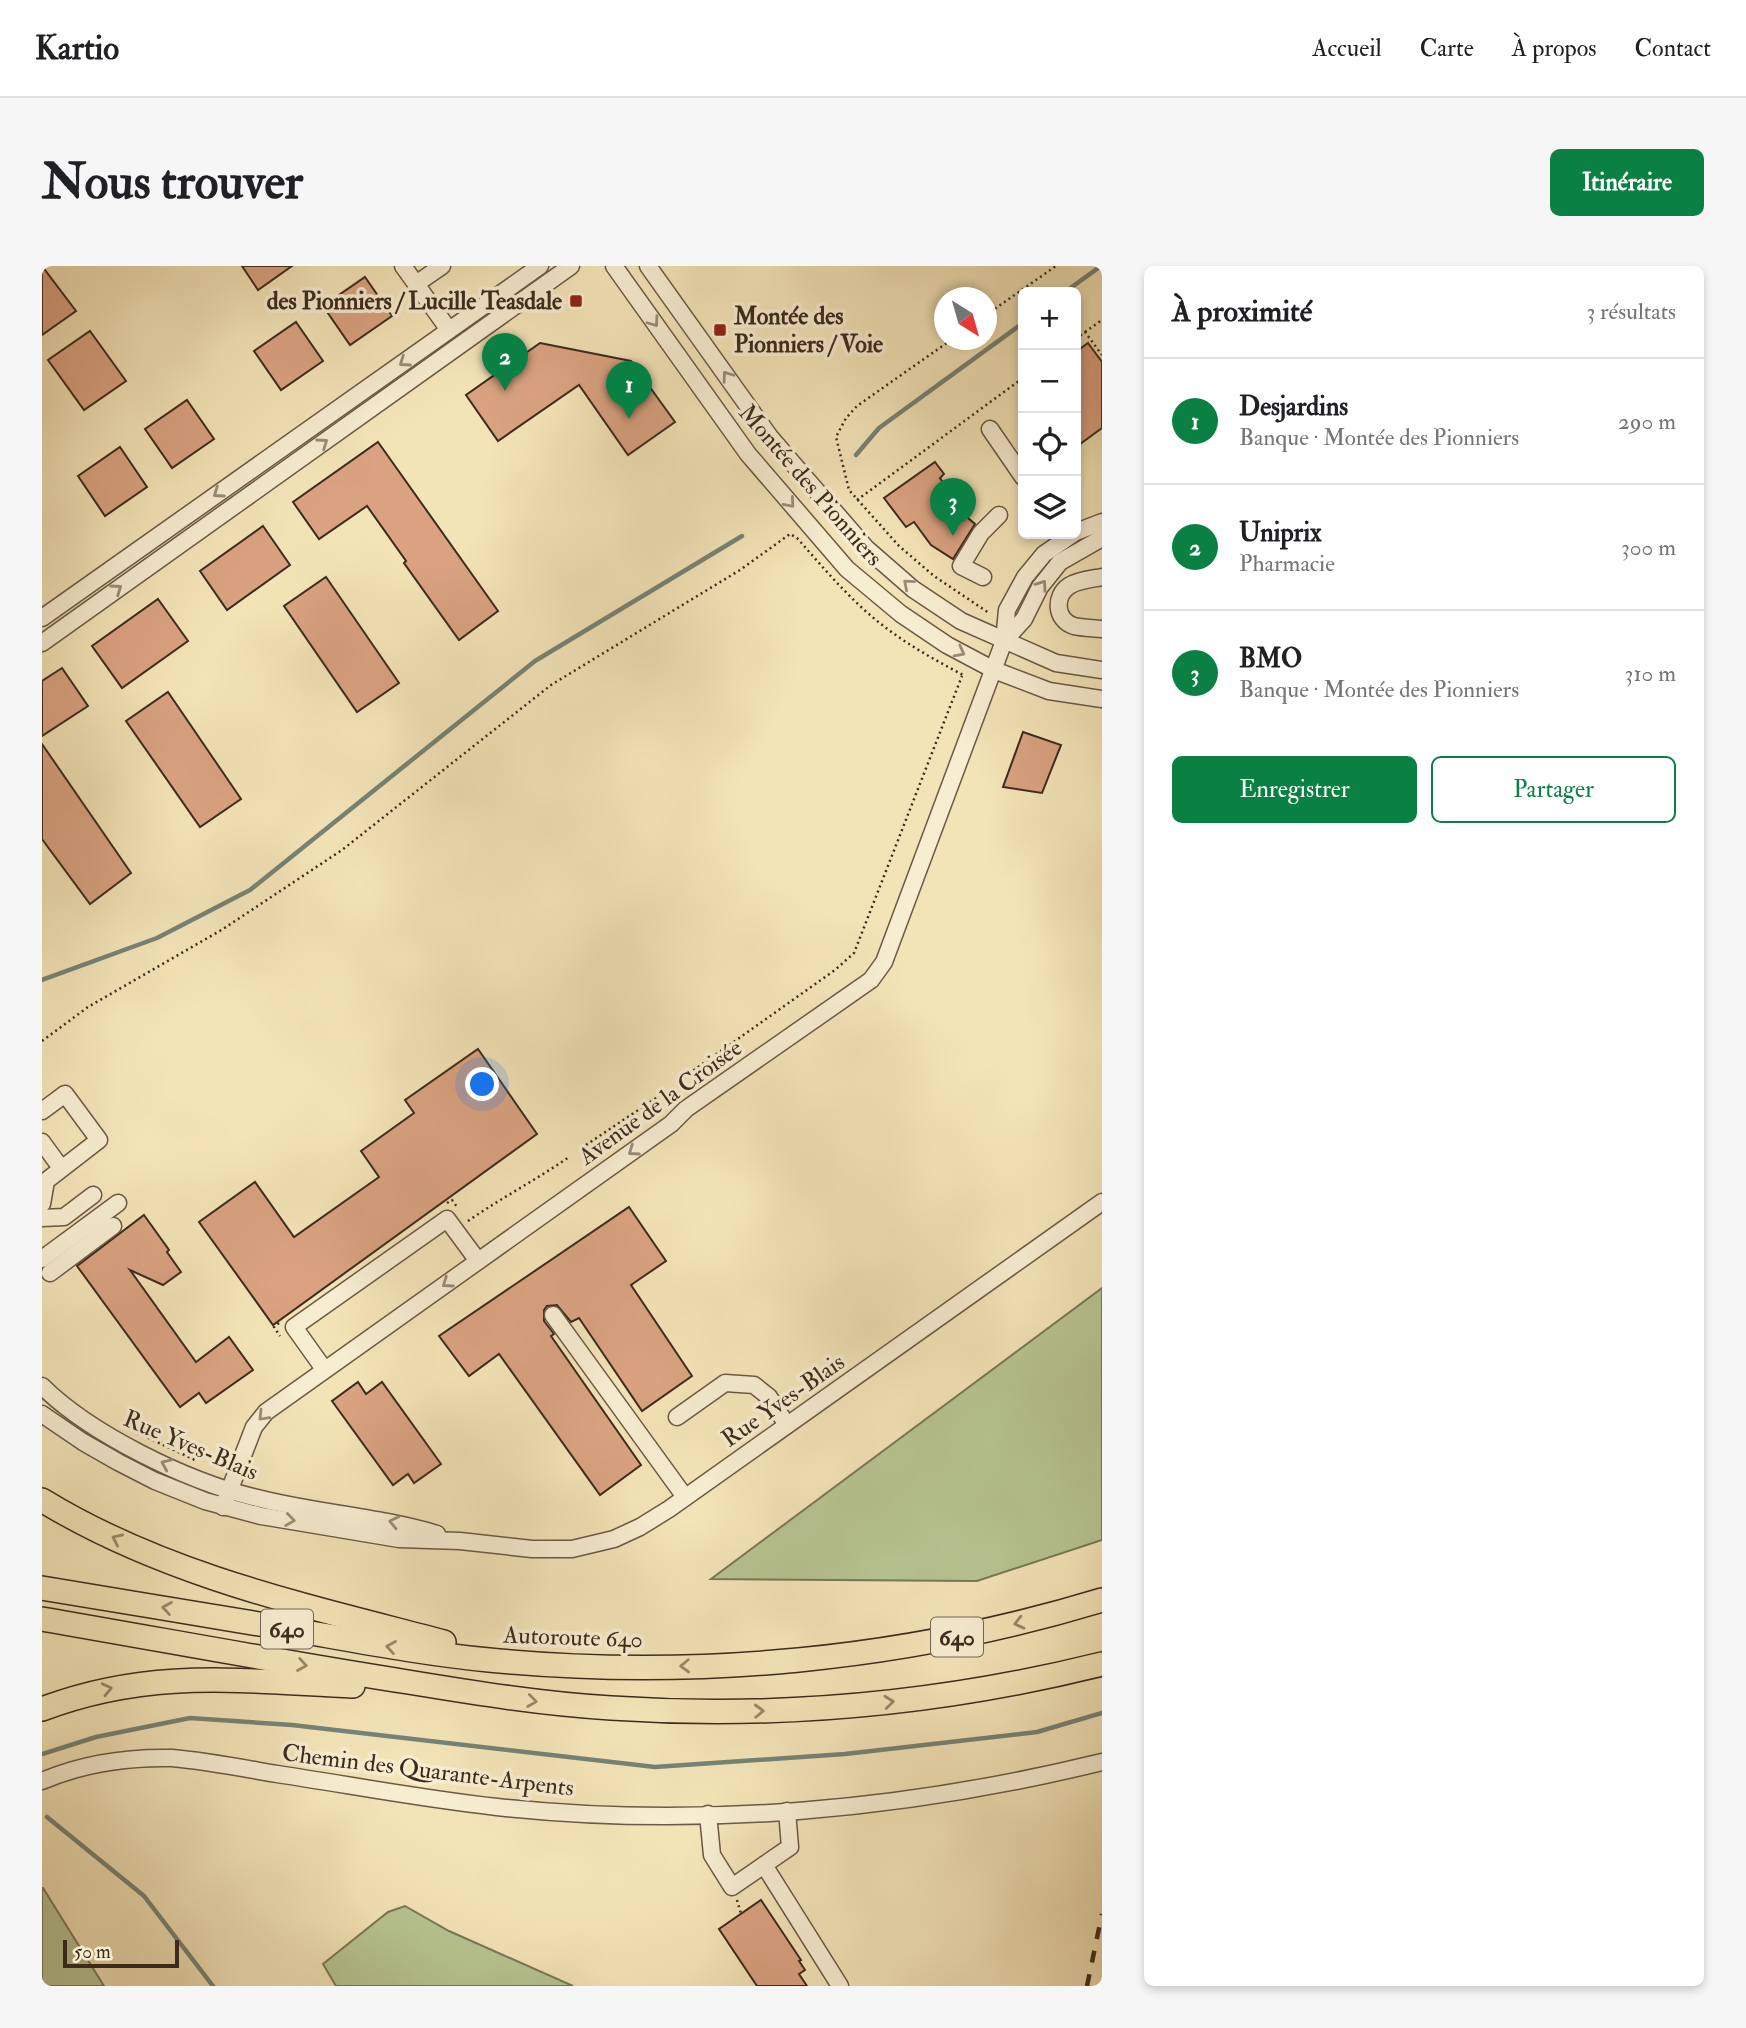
<!DOCTYPE html>
<html lang="fr">
<head>
<meta charset="utf-8">
<style>
	:root { --surface:#fff; --page:#f6f6f6; --text:#202124; --muted:#757577; --line:#e0e0e0; --accent:#0b8043 }
	body { margin:0; font-family:"IM FELL Double Pica",serif; background:var(--page); color:var(--text) }
	.controls { position:absolute; right:21px; top:21px; display:grid; overflow:hidden; border-radius:10px; box-shadow:0 4px 10px #0003 }
	.controls button { width:63px; height:63px; display:grid; place-items:center; padding:0; border:0; border-bottom:2px solid var(--line); background:var(--surface); color:var(--text); font:35px sans-serif }
	.compass { position:absolute; left:892px; top:21px; width:63px; height:63px; border-radius:50%; background:var(--surface); box-shadow:0 4px 10px #0003; rotate:143deg }
	.scale { position:absolute; left:21px; bottom:18px; width:116px; box-sizing:border-box; padding-left:7px; border:4px solid #3c2b1d; border-top:0; font-size:19px; line-height:24px; white-space:nowrap; color:#3c2b1d; -webkit-text-stroke:5px #f7edd1; paint-order:stroke }
	.you { position:absolute; left:441px; top:819px; width:24px; height:24px; margin:-18px; border:5px solid #fff; border-radius:50%; background:#1a73e8; box-shadow:0 0 0 10px #1a73e833 }
	.badge { display:grid; place-items:center; width:46px; height:46px; border-radius:50%; background:var(--accent); color:#fff; font-size:23px; font-weight:700 }
	.pin { position:absolute; translate:-50% -58px; filter:drop-shadow(0 2px 4px #0008) }
	.pin::after { content:''; position:absolute; top:37px; width:24px; height:21px; background:inherit; clip-path:polygon(0 0,100% 0,50% 100%) }
	.list { margin:0; padding:0; list-style:none }
	h2 { display:flex; justify-content:space-between; align-items:center; height:91px; margin:0; padding:0 28px; font-size:30px }
	h2 small { font-size:23px; font-weight:400; color:var(--muted) }
	.list li { display:grid; grid-template-columns:46px 1fr auto; gap:21px; align-items:center; box-sizing:border-box; height:126px; padding:0 28px; border-top:2px solid var(--line) }
	.list b { display:block; font-size:26px; white-space:nowrap }
	.list p { margin:0; font-size:23px; white-space:nowrap; color:var(--muted) }
	.list em { font-size:23px; font-style:normal; color:var(--muted) }
	.actions { display:flex; gap:14px; padding:21px 28px }
	.actions a { flex:1; padding:16px 0; border:2px solid var(--accent); border-radius:10px; text-align:center; font-size:24px; color:var(--accent) }
	.actions .main { background:var(--accent); color:#fff }
	.icon { flex:none; width:38px; height:38px; fill:none; stroke:currentColor; stroke-width:2; stroke-linecap:round; stroke-linejoin:round }
	.map { position:relative; flex:none; width:1060px; height:1720px; overflow:hidden; border-radius:10px }
	header { display:flex; align-items:center; gap:42px; box-sizing:border-box; height:98px; padding:0 35px; background:var(--surface); border-bottom:2px solid var(--line) }
	header strong { font-size:33px }
	nav { display:flex; gap:38px; margin-inline-start:auto; font-size:24px }
	.intro { display:flex; align-items:center; justify-content:space-between; box-sizing:border-box; height:168px; padding:0 42px }
	h1 { margin:0; font-size:49px }
	.button { padding:18px 32px; border-radius:10px; background:var(--accent); color:#fff; font-size:24px; font-weight:700 }
	main { display:flex; gap:42px; padding:0 42px }
	aside { flex:1; background:var(--surface); border-radius:10px; box-shadow:0 4px 10px #0003 }
	.map>svg:first-child { display:block }
</style>
</head>
<body>
<header>
<strong>Kartio</strong>
<nav><a>Accueil</a><a>Carte</a><a>À propos</a><a>Contact</a></nav>
</header>
<div class="intro"><h1>Nous trouver</h1><a class="button">Itinéraire</a></div>
<main>
<div class="map">
<svg width="1060" height="1720" viewBox="0 0 1060 1720">
	<rect width="100%" height="100%" fill="#f3e4b8"/>
	<filter id="stains"><feTurbulence type="fractalNoise" baseFrequency=".00286" numOctaves="4"/><feColorMatrix values="0 0 0 0 .2 0 0 0 0 .09 0 0 0 0 .02 0 0 0 .5 -.17"/></filter>
	<radialGradient id="worn" r=".72"><stop offset=".6" stop-color="#630" stop-opacity="0"/><stop offset="1" stop-color="#630" stop-opacity=".3"/></radialGradient>
	<g fill="#b6c592" stroke="#797858" stroke-width="2">
		<path d="M1060,1022V1274L935,1315L669,1313Z"/>
		<path d="M0,1622H1L62,1720H0Z"/>
		<path d="M363,1640L407,1665L531,1720H294L281,1698L346,1646Z"/>
	</g>
	<g fill="none" stroke-linecap="round" stroke-linejoin="round">
		<g stroke="#758376" stroke-width="4.5">
			<path d="M1023,26L1059,0"/>
			<path d="M814,189L837,162L981,57"/>
			<path d="M0,714L115,672L208,624L493,395L700,270"/>
			<path d="M0,1488L54,1471L148,1452L250,1459L613,1501L803,1488L995,1466L1060,1447"/>
			<path d="M5,1551L102,1630L171,1720"/>
		</g>
	</g>
	<g fill="#daa281" stroke="#3c2b1d" stroke-width="2">
		<path d="M0,0L34,45L0,69Z"/>
		<path d="M200,0H250L216,24Z"/>
		<path d="M323,11L350,50L308,79L281,40Z"/>
		<path d="M254,56L281,95L239,124L212,85Z"/>
		<path d="M48,65L84,115L42,144L6,94Z"/>
		<path d="M498,77L589,95L633,156L586,189L537,119L456,175L424,129Z"/>
		<path d="M1046,77L1060,96V162L1034,181V86Z"/>
		<path d="M145,134L172,173L130,202L103,163Z"/>
		<path d="M336,176L456,345L417,374L362,297L364,295L325,240L277,273L251,236Z"/>
		<path d="M78,181L105,221L63,250L36,210Z"/>
		<path d="M893,196L902,208L898,212L926,252L933,258L911,293L889,279L872,256L864,261L842,232Z"/>
		<path d="M221,260L248,299L185,344L158,305Z"/>
		<path d="M284,311L357,417L315,446L242,340Z"/>
		<path d="M116,333L146,375L80,422L50,380Z"/>
		<path d="M20,402L46,440L0,470V415Z"/>
		<path d="M126,426L199,533L158,561L84,455Z"/>
		<path d="M981,466L1019,479L1000,527L961,521Z"/>
		<path d="M0,478L89,607L48,638L0,573Z"/>
		<path d="M436,783L495,868L231,1059L157,956L213,916L252,971L337,911L319,885L372,847L363,834Z"/>
		<path d="M587,941L624,995L589,1019L650,1110L600,1145L537,1052L529,1056L515,1039L505,1040L502,1044V1055L512,1068L509,1070L599,1199L558,1229L457,1088L427,1110L397,1070Z"/>
		<path d="M102,949L127,984L125,986L139,1006L121,1019L88,1004L154,1096L187,1071L211,1104L164,1137L157,1127L138,1141L35,1000Z"/>
		<path d="M316,1116L324,1128L340,1116L399,1198L372,1217L366,1208L351,1219L290,1135Z"/>
		<path d="M719,1634L759,1694L757,1695L763,1704L757,1708L765,1720H715L677,1663Z"/>
	</g>
	<g fill="none" stroke-linecap="round" stroke-linejoin="round">
		<defs>
			<g id="minor">
				<path d="M361,0L374,18L400,0"/>
				<path d="M572,0L706,188L805,303L859,348L905,379L952,404L1007,425L1060,433"/>
				<path d="M606,0L728,171L824,282L871,323L919,355L1014,397L1060,404"/>
				<path d="M374,18L407,64"/>
				<path d="M948,163L981,211"/>
				<path d="M1034,266L1060,256"/>
				<path d="M941,311L919,300L939,267L957,249"/>
				<path d="M1060,311C1050,313 1036,314 1027,320C1012,330 1013,354 1032,360C1040,362 1051,362 1060,363"/>
				<path d="M0,352L498,0"/>
				<path d="M962,375L982,353L998,321L1018,296L1060,272"/>
				<path d="M0,377L529,0"/>
				<path d="M0,845L23,828L57,874L4,915L0,938"/>
				<path d="M0,876L19,902"/>
				<path d="M0,952L22,951L51,929"/>
				<path d="M0,993L76,937"/>
				<path d="M8,1007L71,960"/>
				<path d="M511,1049L643,1231"/>
				<path d="M282,1103L252,1061L405,953L436,995"/>
				<path d="M0,1120C48,1168 145,1215 211,1231C272,1247 335,1250 395,1268"/>
				<path d="M0,1148L41,1176L76,1196L113,1215L163,1235L219,1250L357,1273L418,1275L490,1283H530L572,1273L598,1261L627,1243L1060,936"/>
				<path d="M635,1151L683,1117L712,1119L727,1131L745,1159"/>
				<path d="M181,1241L212,1161L224,1146L629,858L644,843L829,714L842,696L962,375L965,344L983,311L1002,288L1031,268"/>
				<path d="M0,1515C42,1497 85,1491 130,1492C165,1495 200,1502 235,1508C308,1519 381,1533 455,1541C656,1563 864,1544 1060,1496"/>
				<path d="M666,1548L670,1589L690,1621L748,1581L745,1545"/>
				<path d="M722,1599L798,1720"/>
			</g>
			<g id="highway">
				<path d="M0,1234C122,1309 265,1340 402,1376"/>
				<path d="M0,1322C76,1335 153,1347 229,1360C301,1372 374,1387 447,1394C652,1414 863,1394 1060,1334"/>
				<path d="M0,1353C122,1374 244,1397 366,1416C433,1427 501,1438 569,1442C734,1453 899,1438 1060,1398"/>
				<path d="M0,1443C108,1402 199,1415 311,1420"/>
			</g>
		</defs>
		<use href="#minor" stroke="#6a5944" stroke-width="19"/>
		<use href="#highway" stroke="#3c2b1d" stroke-width="26"/>
		<g stroke="#3c2b1d" stroke-width="2.5" stroke-dasharray="2 3.5" stroke-linecap="butt">
			<path d="M944,49L1014,0"/>
			<path d="M1043,66L1060,54"/>
			<path d="M1034,73L1043,66L1060,89"/>
			<path d="M909,74L815,140L804,152L794,171L807,224L857,280L892,310L947,347"/>
			<path d="M815,234L981,112"/>
			<path d="M0,775L46,741L181,663L300,584L509,419L698,304L748,268L755,272C785,306 814,341 851,367C873,383 897,396 921,409"/>
			<path d="M638,814L793,704L812,687L920,410"/>
			<path d="M544,879L620,828"/>
			<path d="M405,937L410,934L415,941"/>
			<path d="M426,955C459,932 494,914 527,891"/>
			<path d="M237,1057L232,1061L238,1070"/>
			<path d="M96,1167L153,1194"/>
			<path d="M695,1634L699,1648"/>
		</g>
		<use href="#minor" stroke="#f7edd1" stroke-width="16"/>
		<use href="#highway" stroke="#f3e4b8" stroke-width="23"/>
		<path stroke="#3c2b1d" stroke-width="4.5" stroke-dasharray="12 12" stroke-linecap="butt" d="M1045,1720L1060,1648"/>
	</g>
	<defs><path id="oneway-chevron" d="M-2-3.5L2.5 0L-2 3.5" fill="none" stroke-width="1.6" stroke-linecap="round" stroke-linejoin="round" transform="scale(1.75)"/></defs>
	<g stroke="#9a8c77">
		<use href="#oneway-chevron" transform="translate(612 56) rotate(54)"/>
		<use href="#oneway-chevron" transform="translate(362 96) rotate(145)"/>
		<use href="#oneway-chevron" transform="translate(685 110) rotate(-126)"/>
		<use href="#oneway-chevron" transform="translate(281 177) rotate(-35)"/>
		<use href="#oneway-chevron" transform="translate(176 227) rotate(145)"/>
		<use href="#oneway-chevron" transform="translate(748 237) rotate(49)"/>
		<use href="#oneway-chevron" transform="translate(866 318) rotate(-139)"/>
		<use href="#oneway-chevron" transform="translate(1000 319) rotate(-55)"/>
		<use href="#oneway-chevron" transform="translate(75 323) rotate(-35)"/>
		<use href="#oneway-chevron" transform="translate(918 386) rotate(28)"/>
		<use href="#oneway-chevron" transform="translate(591 885) rotate(145)"/>
		<use href="#oneway-chevron" transform="translate(405 1017) rotate(145)"/>
		<use href="#oneway-chevron" transform="translate(221 1150) rotate(134)"/>
		<use href="#oneway-chevron" transform="translate(124 1198) rotate(-156)"/>
		<use href="#oneway-chevron" transform="translate(248 1254) rotate(8)"/>
		<use href="#oneway-chevron" transform="translate(352 1256) rotate(-167)"/>
	</g>
	<g stroke="#98886a">
		<use href="#oneway-chevron" transform="translate(75 1273) rotate(-155)"/>
		<use href="#oneway-chevron" transform="translate(125 1342) rotate(-171)"/>
		<use href="#oneway-chevron" transform="translate(977 1357) rotate(166)"/>
		<use href="#oneway-chevron" transform="translate(349 1381) rotate(-170)"/>
		<use href="#oneway-chevron" transform="translate(260 1399) rotate(10)"/>
		<use href="#oneway-chevron" transform="translate(643 1400) rotate(178)"/>
		<use href="#oneway-chevron" transform="translate(65 1423) rotate(-13)"/>
		<use href="#oneway-chevron" transform="translate(490 1435) rotate(8)"/>
		<use href="#oneway-chevron" transform="translate(847 1436) rotate(-6)"/>
		<use href="#oneway-chevron" transform="translate(717 1445) rotate(-2)"/>
	</g>
	<g fill="#8f2418" stroke="#f7edd1" stroke-width="2.5">
		<rect x="527" y="28" width="14" height="14" rx="3.5"/>
		<rect x="671" y="57" width="14" height="14" rx="3.5"/>
	</g>
	<g text-anchor="middle" stroke-width="7" stroke-linejoin="round" paint-order="stroke">
		<g fill="#f7edd1" stroke="#746553" stroke-width="2">
			<rect x="219" y="1343.5" width="52" height="39" rx="5"/>
			<rect x="889" y="1351.5" width="52" height="39" rx="5"/>
		</g>
		<g font-size="23" font-weight="bold" fill="#3c2b1d">
			<text x="245" y="1371">640</text>
			<text x="915" y="1379">640</text>
		</g>
		<g font-size="24" font-weight="bold" fill="#3c2b1d" stroke="#f7edd1" text-anchor="end">
			<text x="520" y="43">des Pionniers / Lucille Teasdale</text>
			<text x="692" y="58" text-anchor="start">Montée des<tspan x="692" dy="28">Pionniers / Voie</tspan></text>
		</g>
		<g font-size="24" fill="#3c2b1d" stroke="#f7edd1">
			<text transform="translate(769 219) rotate(49)" y="8">Montée des Pionniers</text>
			<text transform="translate(618 836) rotate(-36)" y="8">Avenue de la Croisée</text>
			<text transform="translate(741 1134) rotate(-35)" y="8">Rue Yves-Blais</text>
			<text transform="translate(149 1179) rotate(23)" y="8">Rue Yves-Blais</text>
			<text transform="translate(531 1371) rotate(2)" y="8">Autoroute 640</text>
			<text transform="translate(386 1504) rotate(7)" y="8">Chemin des Quarante-Arpents</text>
		</g>
	</g>
	<rect width="100%" height="100%" filter="url(#stains)"/>
	<rect width="100%" height="100%" fill="url(#worn)"/>
</svg>
<div class="controls">
<button>+</button>
<button>−</button>
<button><svg class="icon" aria-label="locate" viewBox="0 0 24 24"><circle cx="12" cy="12" r="6"/><path d="M12 2v4M12 18v4M2 12h4M18 12h4"/></svg></button>
<button><svg class="icon" aria-label="layers" viewBox="0 0 24 24"><path d="M12 4l9 5-9 5-9-5zM3 14l9 5 9-5"/></svg></button>
</div>
<svg class="compass" viewBox="-18 -18 36 36"><path d="M0-13l5 13h-10z" fill="#e53935"/><path d="M0 13l5-13h-10z" fill="#757577"/></svg>
<div class="scale">50 m</div>
<div class="you"></div>
<div class="pin badge" style="left:587px;top:153px">1</div>
<div class="pin badge" style="left:463px;top:125px">2</div>
<div class="pin badge" style="left:911px;top:270px">3</div>
</div>
<aside>
<h2>À proximité<small>3 résultats</small></h2>
<ul class="list">
<li><span class="badge">1</span><div><b>Desjardins</b><p>Banque · Montée des Pionniers</p></div><em>290 m</em></li>
<li><span class="badge">2</span><div><b>Uniprix</b><p>Pharmacie</p></div><em>300 m</em></li>
<li><span class="badge">3</span><div><b>BMO</b><p>Banque · Montée des Pionniers</p></div><em>310 m</em></li>
</ul>
<div class="actions"><a class="main">Enregistrer</a><a>Partager</a></div>
</aside>
</main>
</body>
</html>
